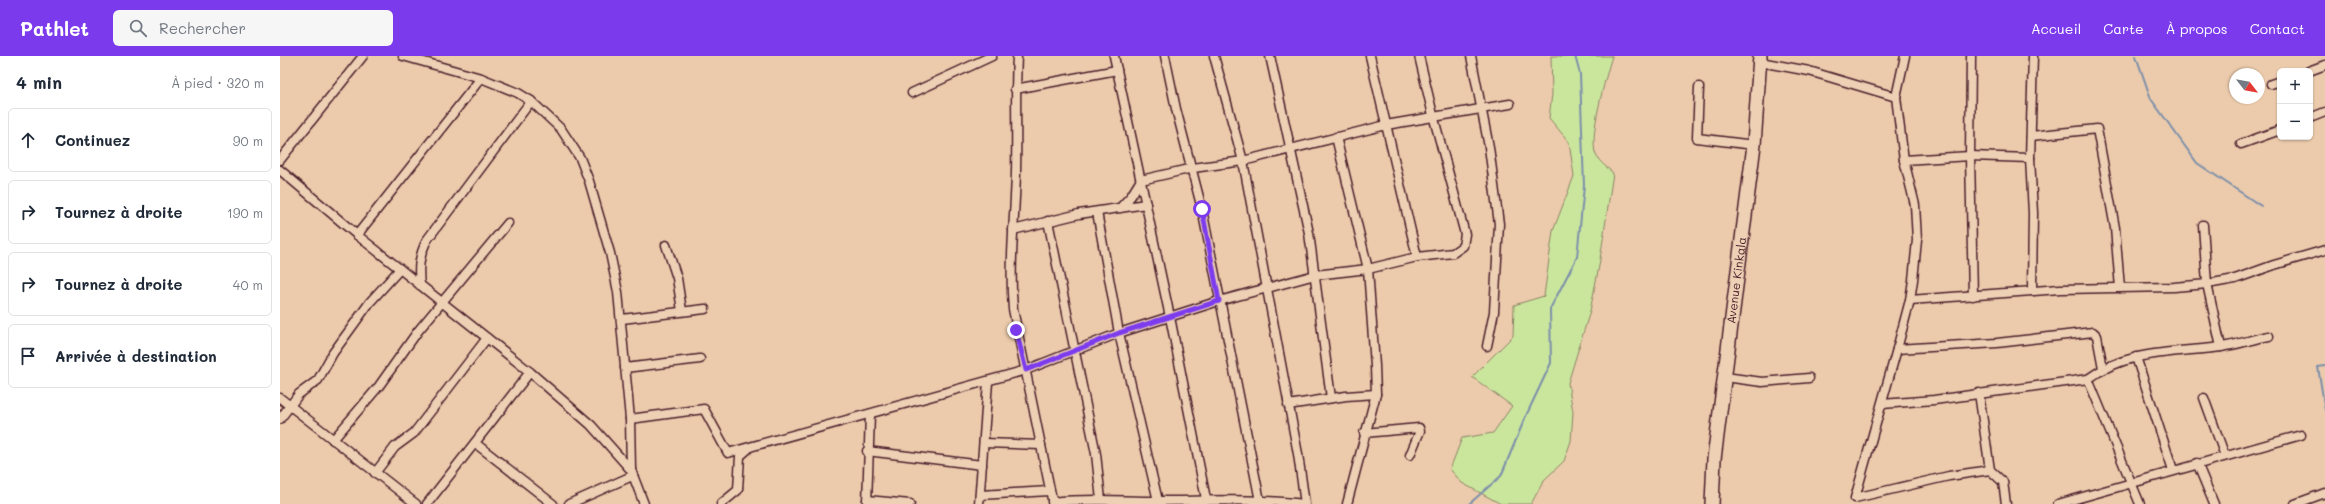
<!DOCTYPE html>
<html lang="fr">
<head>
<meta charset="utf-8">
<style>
	:root { --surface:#fff; --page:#f6f6f7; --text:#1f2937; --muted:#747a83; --line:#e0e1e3; --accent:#7c3aed }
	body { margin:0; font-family:Mali,sans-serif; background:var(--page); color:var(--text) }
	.controls { position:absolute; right:12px; top:12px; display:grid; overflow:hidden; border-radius:6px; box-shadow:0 1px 3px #0004 }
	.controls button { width:36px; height:36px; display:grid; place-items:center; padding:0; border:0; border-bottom:1px solid var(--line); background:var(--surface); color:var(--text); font:20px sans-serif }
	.compass { position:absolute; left:1949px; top:12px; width:36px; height:36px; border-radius:50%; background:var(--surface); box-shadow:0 1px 3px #0004; rotate:121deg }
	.stop { position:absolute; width:12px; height:12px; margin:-9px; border:3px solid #7c3aed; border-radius:50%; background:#fff }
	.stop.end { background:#7c3aed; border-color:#fff; box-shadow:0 1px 4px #0008 }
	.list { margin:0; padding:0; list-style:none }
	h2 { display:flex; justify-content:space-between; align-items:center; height:52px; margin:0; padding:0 16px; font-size:17px }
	h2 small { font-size:13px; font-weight:400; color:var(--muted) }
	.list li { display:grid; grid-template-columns:26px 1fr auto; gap:12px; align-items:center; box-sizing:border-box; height:64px; margin:0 8px 8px; padding:0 8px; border:1px solid var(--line); border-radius:6px }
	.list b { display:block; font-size:15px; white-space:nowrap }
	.list em { font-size:13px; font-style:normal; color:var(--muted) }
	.icon { flex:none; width:22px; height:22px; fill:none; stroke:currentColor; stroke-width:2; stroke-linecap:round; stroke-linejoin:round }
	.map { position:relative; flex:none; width:2045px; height:448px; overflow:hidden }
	header { display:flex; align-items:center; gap:24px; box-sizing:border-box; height:56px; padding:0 20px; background:var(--accent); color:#fff }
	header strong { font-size:19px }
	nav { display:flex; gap:22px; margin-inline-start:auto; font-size:14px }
	.search { width:280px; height:36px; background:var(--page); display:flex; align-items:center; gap:10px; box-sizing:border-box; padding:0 14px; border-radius:6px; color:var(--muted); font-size:15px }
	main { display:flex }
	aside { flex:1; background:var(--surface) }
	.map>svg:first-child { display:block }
</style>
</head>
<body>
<header>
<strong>Pathlet</strong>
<div class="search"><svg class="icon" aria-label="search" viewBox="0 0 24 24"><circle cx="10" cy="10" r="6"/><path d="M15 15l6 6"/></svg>Rechercher</div>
<nav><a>Accueil</a><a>Carte</a><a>À propos</a><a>Contact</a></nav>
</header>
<main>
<aside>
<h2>4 min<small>À pied · 320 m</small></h2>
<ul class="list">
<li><svg class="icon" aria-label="ahead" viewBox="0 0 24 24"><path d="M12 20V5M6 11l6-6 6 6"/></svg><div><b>Continuez</b></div><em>90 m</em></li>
<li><svg class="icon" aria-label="right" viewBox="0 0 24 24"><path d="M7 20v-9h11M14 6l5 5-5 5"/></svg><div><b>Tournez à droite</b></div><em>190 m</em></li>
<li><svg class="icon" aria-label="right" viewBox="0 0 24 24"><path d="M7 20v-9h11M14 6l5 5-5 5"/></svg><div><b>Tournez à droite</b></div><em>40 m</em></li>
<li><svg class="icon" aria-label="arrive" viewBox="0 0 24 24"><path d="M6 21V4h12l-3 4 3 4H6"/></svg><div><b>Arrivée à destination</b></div></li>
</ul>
</aside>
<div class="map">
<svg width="2045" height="448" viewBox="0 0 2045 448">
	<rect width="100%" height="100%" fill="#eccbac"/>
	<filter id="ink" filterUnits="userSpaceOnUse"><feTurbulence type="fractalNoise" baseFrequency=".025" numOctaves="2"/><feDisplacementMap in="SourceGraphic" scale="8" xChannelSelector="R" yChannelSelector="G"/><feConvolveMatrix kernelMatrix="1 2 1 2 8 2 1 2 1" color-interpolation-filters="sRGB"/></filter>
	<g filter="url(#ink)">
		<path fill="#cae69d" stroke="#8a8264" d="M1271,0H1332C1326,20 1308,82 1316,99C1319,106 1328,112 1333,117L1319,210L1310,255L1288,327L1293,356L1291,385L1284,405L1264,424L1251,448H1221L1182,427L1170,413L1182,382L1213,377L1232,350L1192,321L1233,280L1234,249L1264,240L1273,175L1294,120L1289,86L1269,62L1272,38Z"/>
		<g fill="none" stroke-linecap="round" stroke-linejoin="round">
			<g stroke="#7c8faa" stroke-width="2">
				<path d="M1856,0L1871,43L1917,107L1981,150"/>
				<path d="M2045,310L2038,311L2045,354"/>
				<path d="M1189,448L1221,420L1245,362L1271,307L1270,253L1297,201L1304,130L1300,18L1295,0"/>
			</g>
			<defs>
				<g id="street">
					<path d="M123,0L201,22L238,37L251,45L281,73L300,102L309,125L330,197L338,236L350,363L351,414"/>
					<path d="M737,0C735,39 737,77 736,116C735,161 729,207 733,253L773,448"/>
					<path d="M834,0L890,261L926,443"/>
					<path d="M885,0L896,53L922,153L980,445"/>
					<path d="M934,0L963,105L1018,398L1025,448"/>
					<path d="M990,0L1029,177L1051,342"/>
					<path d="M1090,0L1137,201"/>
					<path d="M1191,0L1209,91L1219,168L1214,256L1207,290"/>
					<path d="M1625,0L1616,41L1624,104L1635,149L1637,184L1633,224L1630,244L1617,293L1575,442L1669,420L1710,414"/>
					<path d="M1691,0L1690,100L1693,240"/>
					<path d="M1480,6L1529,15L1616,41"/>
					<path d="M2029,15L2045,9"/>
					<path d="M1991,28L2000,25"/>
					<path d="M1419,31L1417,82L1474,89"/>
					<path d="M735,33L837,14"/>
					<path d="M632,37L712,0"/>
					<path d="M2030,62L2045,56"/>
					<path d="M1751,80L1817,73L1835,172L1840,232"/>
					<path d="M1056,81L1088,213L1095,310L1096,338L1067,448"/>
					<path d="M1961,88L2000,74"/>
					<path d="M0,104L83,0"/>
					<path d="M1624,104L1690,100L1750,102"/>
					<path d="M0,114L77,179L250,316L311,369L351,414L364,448"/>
					<path d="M840,152L851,140L861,124L913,112L963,105L1106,69L1230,48"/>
					<path d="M817,156L839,277L878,445"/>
					<path d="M768,165L816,398L821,444"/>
					<path d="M1923,169L1927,228L1941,291"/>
					<path d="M733,174L799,158L866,148"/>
					<path d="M77,179L201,22"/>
					<path d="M386,189L397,222L402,255"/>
					<path d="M140,229C138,211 139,200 147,184L251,45"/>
					<path d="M1752,235L1753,157L1750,102L1753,0"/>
					<path d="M1630,244L1780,233L1894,231L1927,228L1955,223L1994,209L2045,194"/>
					<path d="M342,263L425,253"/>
					<path d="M1617,293L1717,287L1813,276L1817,280L1823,312"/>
					<path d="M1856,301L1893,414"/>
					<path d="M345,312L420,303"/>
					<path d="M1445,321L1482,326L1529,322"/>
					<path d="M1808,323L1860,448"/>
					<path d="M1699,337L1710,414L1723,426L1726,448"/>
					<path d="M0,342L136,448"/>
					<path d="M1924,342L1945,400"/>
					<path d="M1602,348L1654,344L1808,323C1847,294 1895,297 1941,291C1957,289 1973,283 1989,280"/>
					<path d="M1008,349L1066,340L1096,338"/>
					<path d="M0,363L19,338L38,324L53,297L90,246L120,213"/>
					<path d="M350,363L424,353L448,397L746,314L839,277L939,245L1035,219L1088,213L1137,201L1173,197L1183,190L1185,178L1153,59L1139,0"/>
					<path d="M1084,377L1139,372L1140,375L1130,399"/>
					<path d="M53,384L99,330L138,275L228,167"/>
					<path d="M195,387L273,448"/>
					<path d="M704,387L761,389"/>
					<path d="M587,395L702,409"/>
					<path d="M1917,407L1934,448"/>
					<path d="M95,417L115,391L134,377L207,282"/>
					<path d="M700,439L769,435"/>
					<path d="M587,444L630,448"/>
					<path d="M772,446C807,442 842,445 877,445C926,445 975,442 1024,448"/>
					<path d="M147,448L250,316"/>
					<path d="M289,448L352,420"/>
					<path d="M441,448L458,434L460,400L468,393"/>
					<path d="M587,448L590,358"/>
					<path d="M699,448L708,326"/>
					<path d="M1778,448L2021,379"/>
					<path d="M2015,448L2045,437"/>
				</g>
				<g id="primary">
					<path id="s1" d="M1432,448L1434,403L1474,89L1480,0"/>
				</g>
			</defs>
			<use href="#street" stroke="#4a1f2b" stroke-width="11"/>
			<use href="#primary" stroke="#4a1f2b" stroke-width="16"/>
			<use href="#street" stroke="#eed1b5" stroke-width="8"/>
			<use href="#primary" stroke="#eed1b5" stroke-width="13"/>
		</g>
	</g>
	<g fill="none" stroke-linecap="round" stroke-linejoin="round" filter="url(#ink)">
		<path stroke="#7c3aed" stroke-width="5" d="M736,274L746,314L839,277L939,245L922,153"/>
	</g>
	<g text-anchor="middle" stroke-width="3" stroke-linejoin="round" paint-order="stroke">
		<g font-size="12" fill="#4a1f2b" stroke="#eed1b5">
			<text dy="4" stroke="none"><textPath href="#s1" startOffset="225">Avenue Kinkala</textPath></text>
		</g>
	</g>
</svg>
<div class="controls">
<button>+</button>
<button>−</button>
</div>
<svg class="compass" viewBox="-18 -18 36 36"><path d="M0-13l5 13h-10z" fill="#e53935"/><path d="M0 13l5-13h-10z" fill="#747a83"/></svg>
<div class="stop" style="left:922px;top:153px"></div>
<div class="stop end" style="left:736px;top:274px"></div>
</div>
</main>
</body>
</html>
